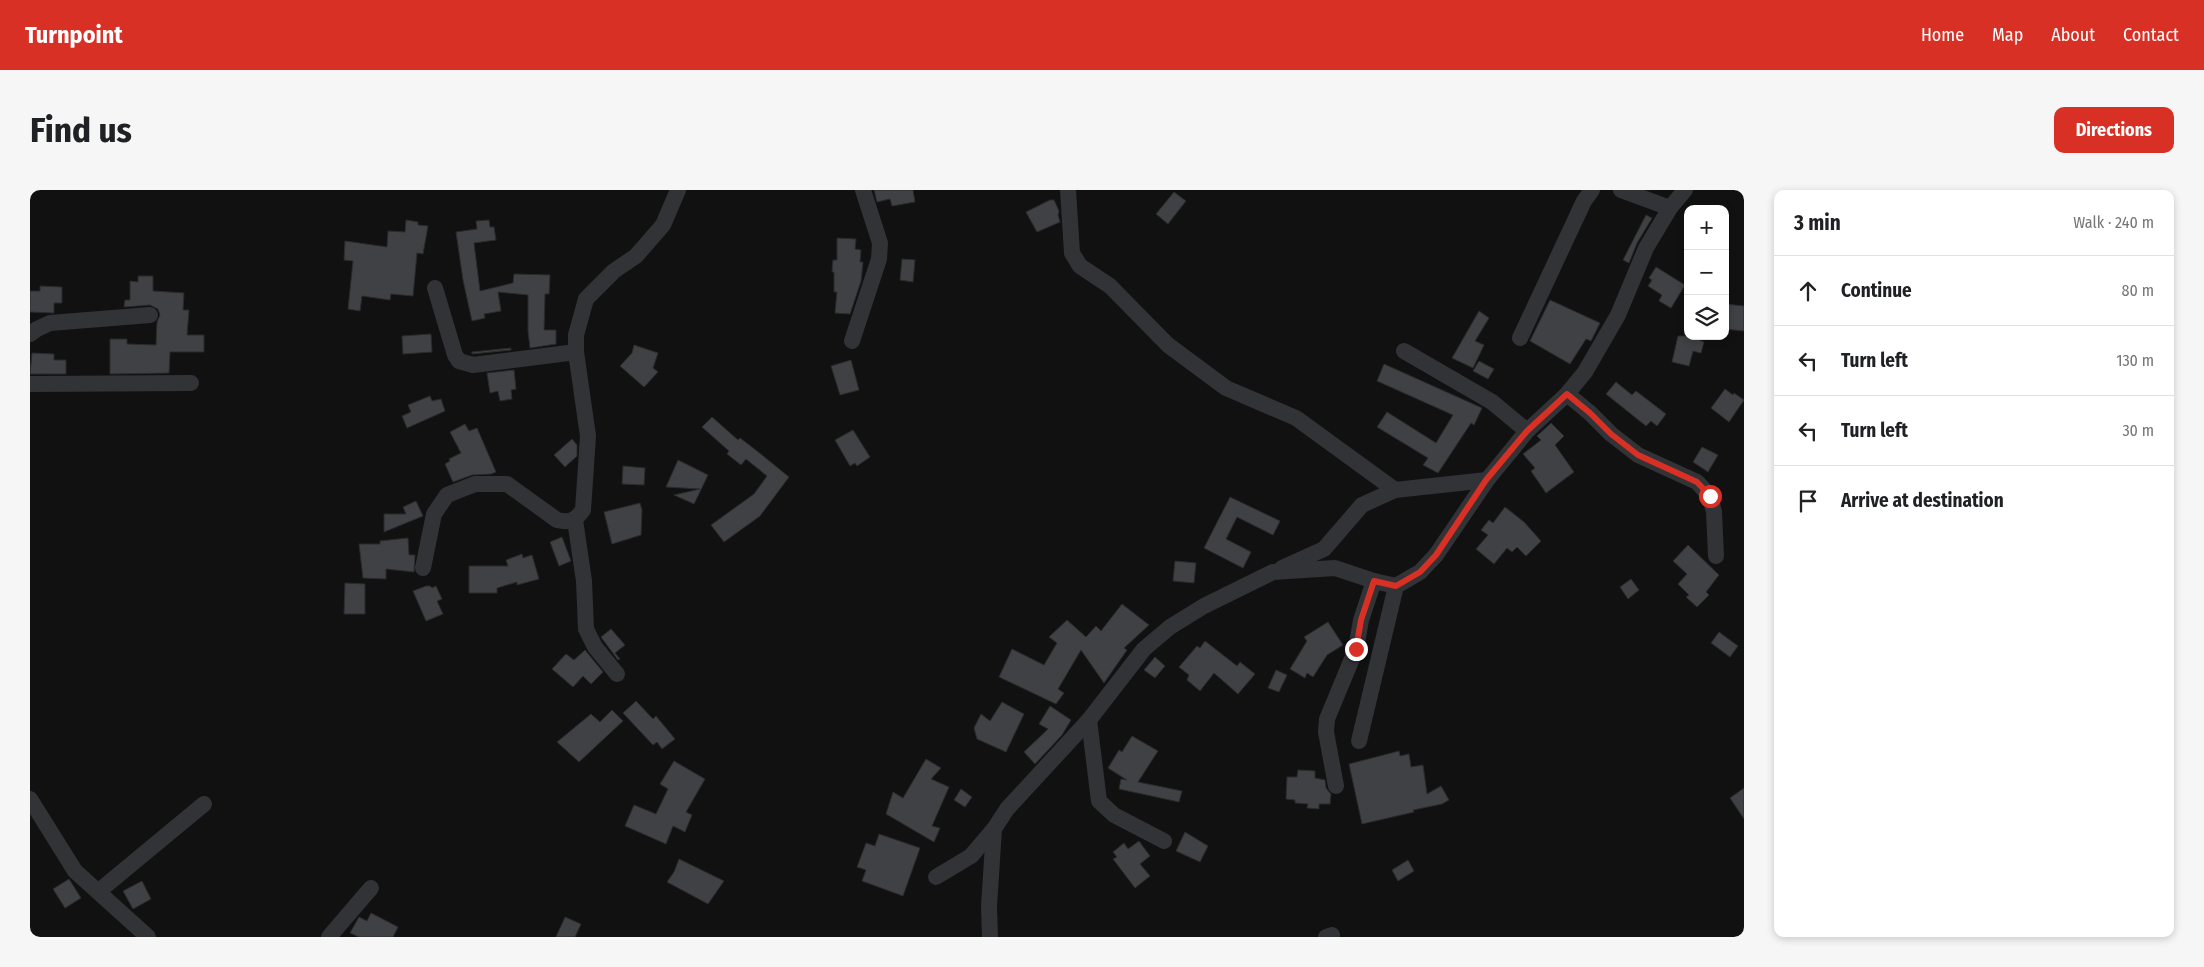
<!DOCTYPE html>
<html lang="en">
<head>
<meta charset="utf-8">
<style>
	:root { --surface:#fff; --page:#f6f6f6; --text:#202124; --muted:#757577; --line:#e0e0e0; --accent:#d93025 }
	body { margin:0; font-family:"Fira Sans Condensed",sans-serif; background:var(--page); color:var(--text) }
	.controls { position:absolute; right:15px; top:15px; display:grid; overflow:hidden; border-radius:10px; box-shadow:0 2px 8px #0003 }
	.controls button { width:45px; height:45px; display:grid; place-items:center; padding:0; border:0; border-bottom:1px solid var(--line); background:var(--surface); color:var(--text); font:25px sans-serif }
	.stop { position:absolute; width:15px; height:15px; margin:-11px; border:4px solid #d93025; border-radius:50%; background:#fff }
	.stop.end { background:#d93025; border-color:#fff; box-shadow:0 1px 5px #0008 }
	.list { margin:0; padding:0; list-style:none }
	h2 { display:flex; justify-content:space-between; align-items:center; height:65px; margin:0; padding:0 20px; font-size:21px }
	h2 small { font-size:16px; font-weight:400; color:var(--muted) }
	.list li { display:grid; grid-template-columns:32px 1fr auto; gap:15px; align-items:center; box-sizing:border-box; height:70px; padding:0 20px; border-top:1px solid var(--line) }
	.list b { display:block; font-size:19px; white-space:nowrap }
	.list em { font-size:16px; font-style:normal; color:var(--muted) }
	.icon { flex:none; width:28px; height:28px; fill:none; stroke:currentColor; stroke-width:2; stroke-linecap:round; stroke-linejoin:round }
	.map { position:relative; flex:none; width:1714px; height:747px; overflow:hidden; border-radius:10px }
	header { display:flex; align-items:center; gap:30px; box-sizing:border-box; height:70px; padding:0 25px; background:var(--accent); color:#fff }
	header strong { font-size:24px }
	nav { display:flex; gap:28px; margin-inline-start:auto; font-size:18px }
	.intro { display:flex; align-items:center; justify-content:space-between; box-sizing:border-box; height:120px; padding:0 30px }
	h1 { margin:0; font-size:35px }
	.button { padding:12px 22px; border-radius:10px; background:var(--accent); color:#fff; font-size:18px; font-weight:700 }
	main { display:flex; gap:30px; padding:0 30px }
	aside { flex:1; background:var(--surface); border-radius:10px; box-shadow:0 2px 8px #0003 }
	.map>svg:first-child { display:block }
</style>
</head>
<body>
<header>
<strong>Turnpoint</strong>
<nav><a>Home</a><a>Map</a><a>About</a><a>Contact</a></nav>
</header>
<div class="intro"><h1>Find us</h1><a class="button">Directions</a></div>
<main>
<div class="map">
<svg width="1714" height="747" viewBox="0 0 1714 747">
	<rect width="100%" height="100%" fill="#111112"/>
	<g fill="#404145" stroke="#2b2b2d">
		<path d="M844,0H883L885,12L862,16L860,9L847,12Z"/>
		<path d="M1144,2L1156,11L1138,34L1126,24Z"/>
		<path d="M1020,10H1024L1029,21L1028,25L1030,32L1007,42L996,22Z"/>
		<path d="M1616,25L1622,28L1607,53L1599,73L1593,70Z"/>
		<path d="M376,30L388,32V35L398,36L393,64L387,63L383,106L361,104L360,110L332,106L330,121L318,119L323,71L314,70L315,51L357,57L358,41L375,42Z"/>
		<path d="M459,30L460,37H464L466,50L444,53L450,101L483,93L484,84L520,85L519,104H515L514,140H526V154L500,158L498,141V105L468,102L471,121L454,124L455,128L442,131L433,90L426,42L447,39L446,31Z"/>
		<path d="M807,48L826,49L825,59L831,60L830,72H833L831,91L820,124L805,123L807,102H804V82H802L803,70H807Z"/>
		<path d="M872,69L885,70L883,92L870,90Z"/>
		<path d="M1626,77L1655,95L1641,118L1629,111L1632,105L1618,96L1622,90L1619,88Z"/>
		<path d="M108,86H123V101L154,103L153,120H159L157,145H174V162H140L139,183L80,184V149H97V154L126,155L127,132L130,125L128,119L120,115L94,117L95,110H100V91L108,92Z"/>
		<path d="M10,96L32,97V113H24V123L0,122V101H10Z"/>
		<path d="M1520,110L1570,133L1561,151L1556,149L1540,174L1500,151Z"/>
		<path d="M1695,114L1714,116V141L1695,139Z"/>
		<path d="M1449,121L1459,128L1445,151L1454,155L1443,178L1422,168Z"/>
		<path d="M401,144L402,162L373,164L372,146Z"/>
		<path d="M1648,146H1670L1669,150L1674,152L1671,163L1663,161L1659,176L1642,172Z"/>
		<path d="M604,155L628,163L623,178L628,182L614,197L590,176L602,163Z"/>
		<path d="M481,158V160L442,164V162Z"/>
		<path d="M2,163L24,164V170H36V184H0Z"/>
		<path d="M821,170L829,200L810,205L801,176Z"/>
		<path d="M1449,171L1464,179L1458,189L1443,181Z"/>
		<path d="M1354,174L1452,218L1444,235L1441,233L1408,283L1393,275L1398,268L1347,237L1357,222L1406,253L1423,225L1347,191Z"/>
		<path d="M484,180L486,199L481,200L482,209L470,211L468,201L460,203L457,183Z"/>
		<path d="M1586,192L1602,205L1606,201L1636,224L1627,236L1621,231L1616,236L1576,204Z"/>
		<path d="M1695,199L1703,205L1704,203L1714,210L1699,232L1681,218Z"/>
		<path d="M400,206L402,211L411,209L415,221L377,238L372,226L381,222L378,215Z"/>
		<path d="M682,227L708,250L710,248L727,261L759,287L730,326L694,352L681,335L724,304L737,286L716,269L711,275L697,264L699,261L672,237Z"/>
		<path d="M1521,233L1534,246L1525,255L1544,282L1516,303L1501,281L1505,278L1493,264L1511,250L1507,246Z"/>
		<path d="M435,234L439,241L447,238L466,282L461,284L442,285L423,292L415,274L420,271L419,269L431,263L420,242Z"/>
		<path d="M823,240L840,267L827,276L825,273L820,276L805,250Z"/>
		<path d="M542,249L547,255V266L535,277L524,265Z"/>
		<path d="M1672,257L1688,265L1678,282L1663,272Z"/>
		<path d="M648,270L678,285L664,314L644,305L670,299L636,297Z"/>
		<path d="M593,276L615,278L614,295L592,294Z"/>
		<path d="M1200,307L1250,331L1243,345L1207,327L1196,349L1221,362L1213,378L1174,358Z"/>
		<path d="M386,311L393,326L354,342V324H376L373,317Z"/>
		<path d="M610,313L612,320L611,345L582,354L574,322Z"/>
		<path d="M1475,317L1494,332L1511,351L1496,366L1487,357L1482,362L1477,358L1464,374L1446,359L1458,345L1451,340L1459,330L1463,333Z"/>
		<path d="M532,347L541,371L529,376L520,352Z"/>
		<path d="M378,348L379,365H385L384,382L356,379V389L333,388L329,354H350V351Z"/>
		<path d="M1658,355L1689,385L1676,402L1679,405L1667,417L1656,407L1659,405L1648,394L1657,384L1643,371Z"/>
		<path d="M492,364L493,368L502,365L509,389L487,395V392L467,398V403H439V376H478L476,370Z"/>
		<path d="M1145,371L1166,373L1164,393L1143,391Z"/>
		<path d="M1601,389L1609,400L1598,409L1590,397Z"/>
		<path d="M315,393L335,394V424H314Z"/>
		<path d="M396,396H400L402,398L406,396L412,409L407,411L413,424L396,431L383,401Z"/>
		<path d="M1092,414L1119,435L1094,458L1097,460L1074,493L1051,460L1028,499L1034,503L1026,514L969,487L982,459L1014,475L1027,453L1019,447L1037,430L1056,447L1066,436L1071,441Z"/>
		<path d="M1298,432L1313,455L1297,465L1283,487L1277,483L1275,488L1260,479L1277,451L1274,447Z"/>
		<path d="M581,439L595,455L585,463L590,469L588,470L571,447Z"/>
		<path d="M1689,442L1708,456L1700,467L1681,453Z"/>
		<path d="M1175,451L1207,476L1210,472L1225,484L1208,504L1184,483L1170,501L1157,490L1159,485L1149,477L1167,456L1170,458Z"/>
		<path d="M555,460L573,482L561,494L553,486L543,497L522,479L536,464L544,470Z"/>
		<path d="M1125,467L1135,476L1125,488L1114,480Z"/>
		<path d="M1246,480L1257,485L1249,502L1238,498Z"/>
		<path d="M606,511L623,529L626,526L645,549L632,559L627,552L623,555L593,523Z"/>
		<path d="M972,512L994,524L976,562L947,549L944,538L951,524L960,531Z"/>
		<path d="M1020,516L1041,530L1032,545L1005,574L994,562L1018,539L1009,534Z"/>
		<path d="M582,520L593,531L549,572L527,552L561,524L570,532Z"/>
		<path d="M1102,546L1128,561L1108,592L1152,601L1149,612L1089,599L1091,589L1097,590L1078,578L1089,560L1092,562Z"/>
		<path d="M1369,561L1370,566L1379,564L1381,577L1393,575L1397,604L1411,596L1419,610L1412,614L1383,620L1384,622L1332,634L1319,574Z"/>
		<path d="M896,569L911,578L901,589L919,597L902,636L910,638L904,652L856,624L863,602L873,608Z"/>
		<path d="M644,571L675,589L656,622L662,625L655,642L643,636L636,654L595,636L604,615L626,624L638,599L630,594Z"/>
		<path d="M1268,580L1285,581V588L1295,590L1296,598L1301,604L1300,614H1289V619L1277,618L1278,614L1265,613V610L1256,609L1257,587H1267Z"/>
		<path d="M1714,598V629L1700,608Z"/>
		<path d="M931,599L942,607L935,617L924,610Z"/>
		<path d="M1155,642L1178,656L1170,672L1146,661Z"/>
		<path d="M849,644L890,658L873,706L832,691L836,680L827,677L836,653L845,656Z"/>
		<path d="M1109,651L1120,666L1110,674L1120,686L1105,698L1083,669L1087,667L1083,662L1094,653L1098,659Z"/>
		<path d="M649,669L694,691L678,714L637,692L644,682Z"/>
		<path d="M1378,670L1384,681L1368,691L1362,680Z"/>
		<path d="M39,689L51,708L35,718L23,699Z"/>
		<path d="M112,691L121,709L103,719L93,701Z"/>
		<path d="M341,723L368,737L363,747H329L320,743L329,727L337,731Z"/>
		<path d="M535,727L551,734L545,747H526Z"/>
	</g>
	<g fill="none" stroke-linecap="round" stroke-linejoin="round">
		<g stroke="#323336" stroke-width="16">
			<path d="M1038,0L1042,63L1050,76L1080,96L1138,155L1196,198L1266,228L1365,300"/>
			<path d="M1591,0L1640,18"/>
			<path d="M405,98L425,165L429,171L443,175L546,162"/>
			<path d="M0,144L7,139L20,133L120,125"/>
			<path d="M1490,148L1554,11L1562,0"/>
			<path d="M822,151L849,69L850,53L833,0"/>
			<path d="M1374,161L1462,212L1497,241"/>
			<path d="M0,194L161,193"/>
			<path d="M1537,204L1560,223L1581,244L1608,265L1667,292L1680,306L1684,322L1686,366"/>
			<path d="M545,330L554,391L556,439L565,457L587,484"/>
			<path d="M393,378L404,324L417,305L445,294H477L527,330C540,333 545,331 553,320L558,246L546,162V145L556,109L584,81L606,66L633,35L648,0"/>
			<path d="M1252,378L1294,359L1332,315L1365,300L1457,290"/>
			<path d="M1059,530L1069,611L1084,625L1134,651"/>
			<path d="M1329,551L1366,396"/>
			<path d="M1306,596L1296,542L1297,529L1326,459L1331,430L1344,391"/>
			<path d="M0,609L45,681L118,747"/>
			<path d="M906,687L941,666L964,639"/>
			<path d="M69,701L174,614"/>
			<path d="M299,747L341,698"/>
			<path d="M960,747L959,716L964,639L977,619L1059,530L1114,459L1140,437L1174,416L1243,382L1305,378L1344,391L1366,396L1390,382L1406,365L1457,290L1497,241L1537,204L1555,182L1588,125L1616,58L1640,18L1655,0"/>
			<path d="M1296,747L1302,745"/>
		</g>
	</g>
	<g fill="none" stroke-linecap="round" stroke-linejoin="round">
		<path stroke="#d93025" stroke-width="6" d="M1326,459L1331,430L1344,391L1366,396L1390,382L1406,365L1456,290L1497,241L1537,204L1560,223L1581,244L1608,265L1667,292L1680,306"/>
	</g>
</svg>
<div class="controls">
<button>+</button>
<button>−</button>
<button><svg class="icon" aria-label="layers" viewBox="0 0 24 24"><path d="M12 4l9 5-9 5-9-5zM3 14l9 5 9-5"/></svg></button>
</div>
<div class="stop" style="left:1680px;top:306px"></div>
<div class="stop end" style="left:1326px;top:459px"></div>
</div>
<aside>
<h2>3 min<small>Walk · 240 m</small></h2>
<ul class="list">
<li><svg class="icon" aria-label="ahead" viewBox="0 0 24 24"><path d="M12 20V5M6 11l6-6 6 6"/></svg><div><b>Continue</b></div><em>80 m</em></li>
<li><svg class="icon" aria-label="left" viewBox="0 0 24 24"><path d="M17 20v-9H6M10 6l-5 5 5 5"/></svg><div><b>Turn left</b></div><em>130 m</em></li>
<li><svg class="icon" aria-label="left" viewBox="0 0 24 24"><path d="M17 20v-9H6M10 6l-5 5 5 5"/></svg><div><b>Turn left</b></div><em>30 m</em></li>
<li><svg class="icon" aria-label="arrive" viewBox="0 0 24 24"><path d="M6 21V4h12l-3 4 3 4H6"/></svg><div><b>Arrive at destination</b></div></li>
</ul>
</aside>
</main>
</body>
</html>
